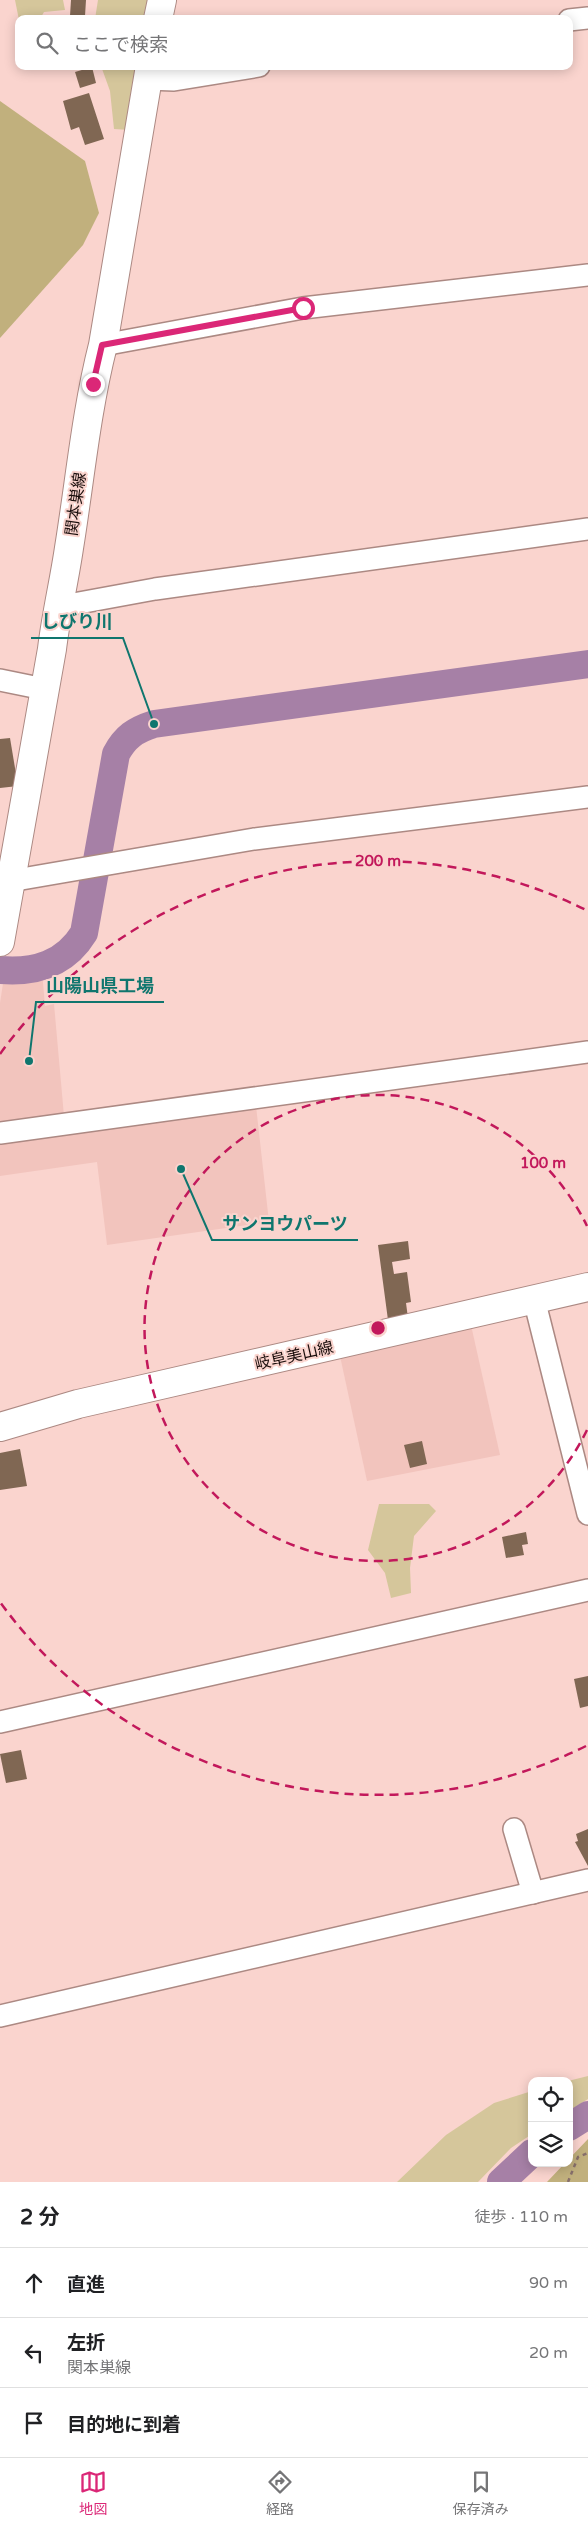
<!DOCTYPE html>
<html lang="ja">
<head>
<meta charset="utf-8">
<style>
	:root { --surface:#fff; --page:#f2f2f2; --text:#202124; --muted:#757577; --line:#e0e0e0; --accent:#db2777 }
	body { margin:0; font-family:"Varela Round","Noto Sans JP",sans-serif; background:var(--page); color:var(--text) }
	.controls { position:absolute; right:15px; bottom:15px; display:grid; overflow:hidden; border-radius:10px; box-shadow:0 2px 12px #0003 }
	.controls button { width:45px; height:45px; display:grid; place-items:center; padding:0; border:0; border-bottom:1px solid var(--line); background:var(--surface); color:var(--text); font:25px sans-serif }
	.stop { position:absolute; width:15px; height:15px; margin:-11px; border:4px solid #db2777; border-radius:50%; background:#fff }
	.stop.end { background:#db2777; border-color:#fff; box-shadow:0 1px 5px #0008 }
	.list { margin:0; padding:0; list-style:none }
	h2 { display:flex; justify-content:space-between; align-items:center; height:65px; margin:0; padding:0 20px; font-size:21px }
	h2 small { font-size:16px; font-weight:400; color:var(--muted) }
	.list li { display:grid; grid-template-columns:32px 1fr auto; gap:15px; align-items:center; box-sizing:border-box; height:70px; padding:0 20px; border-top:1px solid var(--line) }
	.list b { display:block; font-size:19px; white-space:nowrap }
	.list p { margin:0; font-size:16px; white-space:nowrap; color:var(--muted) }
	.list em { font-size:16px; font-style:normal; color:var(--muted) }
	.icon { flex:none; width:28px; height:28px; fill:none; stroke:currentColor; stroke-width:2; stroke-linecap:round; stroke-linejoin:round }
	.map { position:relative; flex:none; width:588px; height:2182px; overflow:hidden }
	.search { position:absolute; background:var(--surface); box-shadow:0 2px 12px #0003; left:15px; right:15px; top:15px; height:55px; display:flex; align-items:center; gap:12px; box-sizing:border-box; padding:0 18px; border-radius:10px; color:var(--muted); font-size:19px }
	.sheet { height:275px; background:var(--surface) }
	nav { display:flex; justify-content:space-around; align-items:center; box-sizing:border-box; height:70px; border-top:1px solid var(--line); background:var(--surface); font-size:14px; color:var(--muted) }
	nav a { display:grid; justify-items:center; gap:2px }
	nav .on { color:var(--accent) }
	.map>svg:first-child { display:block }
</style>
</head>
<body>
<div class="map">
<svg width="588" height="2182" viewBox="0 0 588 2182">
	<rect width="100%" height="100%" fill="#fad4ce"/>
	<g fill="#f2c4bd">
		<path d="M42,971L45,1006L54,1004L64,1116L0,1124V1003L4,977Z"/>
		<path d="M256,1106L269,1222L107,1245L97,1162L0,1176V1141Z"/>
		<path d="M471,1325L500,1455L367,1481L340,1356Z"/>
	</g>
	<g fill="#d5c69b">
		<path d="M15,0H63L65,10L44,12L40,19L19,20Z"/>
		<path d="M98,0H148L146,19H95Z"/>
		<path d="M101,66H139L130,130L114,129L110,91Z"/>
		<path d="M379,1504H429L436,1511L414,1536L410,1568L411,1593L391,1598L385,1573L368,1550Z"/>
		<path d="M588,2076V2099L569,2111L568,2081Z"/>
		<path d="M532,2091V2134L511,2148L478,2182H397L446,2135L494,2103Z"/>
	</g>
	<g fill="#c1b07d">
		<path d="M0,101L85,161L99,213L83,245L0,338Z"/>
		<path d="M588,2139V2182H547L565,2163H569V2159Z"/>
	</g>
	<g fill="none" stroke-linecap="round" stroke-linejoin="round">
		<g stroke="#a680a6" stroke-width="28">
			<path d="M0,970C35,973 65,964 84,933L116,754C125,737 135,730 154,724L588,664"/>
			<path d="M569,2127L588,2115"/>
			<path d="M501,2182L532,2153"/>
		</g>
	</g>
	<g fill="#806753">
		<path d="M71,0H86L85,16H70Z"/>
		<path d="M92,67L96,83L80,88L75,72Z"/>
		<path d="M89,93L104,139L85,145L79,127L71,130L63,101Z"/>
		<path d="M10,738L18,786L0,788V739Z"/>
		<path d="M408,1241L410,1259L392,1262L394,1274L407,1272L411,1302L406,1303L408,1318L388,1320L378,1245Z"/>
		<path d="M422,1441L427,1464L410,1468L404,1445Z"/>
		<path d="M20,1449L27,1486L0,1490V1453Z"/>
		<path d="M526,1532L528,1544L522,1545L524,1555L506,1558L502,1537Z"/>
		<path d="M588,1676V1706L580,1708L574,1679Z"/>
		<path d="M21,1750L27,1779L6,1783L0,1754Z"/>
		<path d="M588,1829V1866L575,1842L578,1841L576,1834Z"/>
	</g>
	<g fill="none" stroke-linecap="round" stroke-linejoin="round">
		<defs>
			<g id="minor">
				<path d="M569,20L588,18"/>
				<path d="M148,79L174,80L259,66"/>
				<path d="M103,345L303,308L588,275"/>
				<path d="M57,607L155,589L588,529"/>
				<path d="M0,680L44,689"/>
				<path d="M10,881L254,839L588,797"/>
				<path d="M0,1133L588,1052"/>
				<path d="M534,1299L588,1514"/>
				<path d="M0,1722L588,1590"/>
				<path d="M514,1829L533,1893"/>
				<path d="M0,2016L588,1880"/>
			</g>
			<g id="major">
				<path d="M158,19L162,0"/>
				<path d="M0,942L52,649C56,615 64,582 69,548C80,480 86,412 103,345L150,66"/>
				<path d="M0,1427L78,1404L588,1287"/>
			</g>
		</defs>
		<use href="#minor" stroke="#ac8983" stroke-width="24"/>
		<use href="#major" stroke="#ac8983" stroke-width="30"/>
		<path stroke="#876f6b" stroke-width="2.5" stroke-dasharray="4 4" stroke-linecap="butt" d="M568,2182L578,2157L588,2153"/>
		<use href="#minor" stroke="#fff" stroke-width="21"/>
		<use href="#major" stroke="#fff" stroke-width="28"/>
	</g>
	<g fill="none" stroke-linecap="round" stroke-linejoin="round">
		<path stroke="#db2777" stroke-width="6" d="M93,384L102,345L303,308"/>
	</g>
	<g fill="none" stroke="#c2185b" stroke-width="2.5" stroke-dasharray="9 6">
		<path d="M587 1430A233 233 0 1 1 587 1226"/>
		<path d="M586 1746A467 467 0 0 1 0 1602M0 1054A467 467 0 0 1 586 910"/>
	</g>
	<g text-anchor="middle" stroke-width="4" stroke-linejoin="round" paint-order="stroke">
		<g font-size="16" fill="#1a0e0c" stroke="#fad4ce">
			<text transform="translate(75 504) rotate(-82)" y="6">関本巣線</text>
			<text transform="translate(294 1355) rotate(-13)" y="6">岐阜美山線</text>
		</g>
	</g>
	<circle cx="378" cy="1328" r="8" fill="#c2185b" stroke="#fad4ce" stroke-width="2.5"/>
	<g font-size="15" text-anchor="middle" font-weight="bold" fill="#c2185b" stroke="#fad4ce" stroke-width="4" stroke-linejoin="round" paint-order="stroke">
		<text x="378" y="866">200 m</text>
		<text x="543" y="1168">100 m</text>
	</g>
	<path fill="none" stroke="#0f766e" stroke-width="2" d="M154 724L123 638H31M29 1061L36 1002H164M181 1169L212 1240H358"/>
	<g fill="#0f766e" stroke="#fad4ce" stroke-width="2">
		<circle cx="154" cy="724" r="5"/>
		<circle cx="29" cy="1061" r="5"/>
		<circle cx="181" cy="1169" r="5"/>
	</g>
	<g font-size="18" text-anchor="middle" font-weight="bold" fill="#0f766e" stroke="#fad4ce" stroke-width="4" stroke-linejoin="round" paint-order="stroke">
		<text x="77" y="628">しびり川</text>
		<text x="100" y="992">山陽山県工場</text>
		<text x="285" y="1230">サンヨウパーツ</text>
	</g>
</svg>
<div class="controls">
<button><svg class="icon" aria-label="locate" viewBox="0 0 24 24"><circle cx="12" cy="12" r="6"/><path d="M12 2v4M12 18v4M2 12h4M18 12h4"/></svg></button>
<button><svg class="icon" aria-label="layers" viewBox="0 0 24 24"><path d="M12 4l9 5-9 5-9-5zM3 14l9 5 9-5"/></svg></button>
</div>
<div class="stop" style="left:303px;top:308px"></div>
<div class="stop end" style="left:93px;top:384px"></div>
<div class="search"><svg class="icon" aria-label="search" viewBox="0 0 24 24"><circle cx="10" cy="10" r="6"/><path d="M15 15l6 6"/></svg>ここで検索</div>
</div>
<section class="sheet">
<h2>2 分<small>徒歩 · 110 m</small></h2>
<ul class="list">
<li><svg class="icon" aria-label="ahead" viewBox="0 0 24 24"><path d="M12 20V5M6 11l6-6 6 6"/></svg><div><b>直進</b></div><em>90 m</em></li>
<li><svg class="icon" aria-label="left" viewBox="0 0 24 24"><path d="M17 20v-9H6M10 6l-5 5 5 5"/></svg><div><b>左折</b><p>関本巣線</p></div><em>20 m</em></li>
<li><svg class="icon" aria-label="arrive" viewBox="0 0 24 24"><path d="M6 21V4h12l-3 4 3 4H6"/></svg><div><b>目的地に到着</b></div></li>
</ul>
</section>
<nav>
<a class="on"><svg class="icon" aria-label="map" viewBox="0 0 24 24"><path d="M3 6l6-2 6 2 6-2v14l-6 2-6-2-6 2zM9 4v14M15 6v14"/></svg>地図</a>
<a><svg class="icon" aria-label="directions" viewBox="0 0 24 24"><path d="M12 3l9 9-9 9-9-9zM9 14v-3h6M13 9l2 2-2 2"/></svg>経路</a>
<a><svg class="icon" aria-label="saved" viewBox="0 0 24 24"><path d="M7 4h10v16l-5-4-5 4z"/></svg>保存済み</a>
</nav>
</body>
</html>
